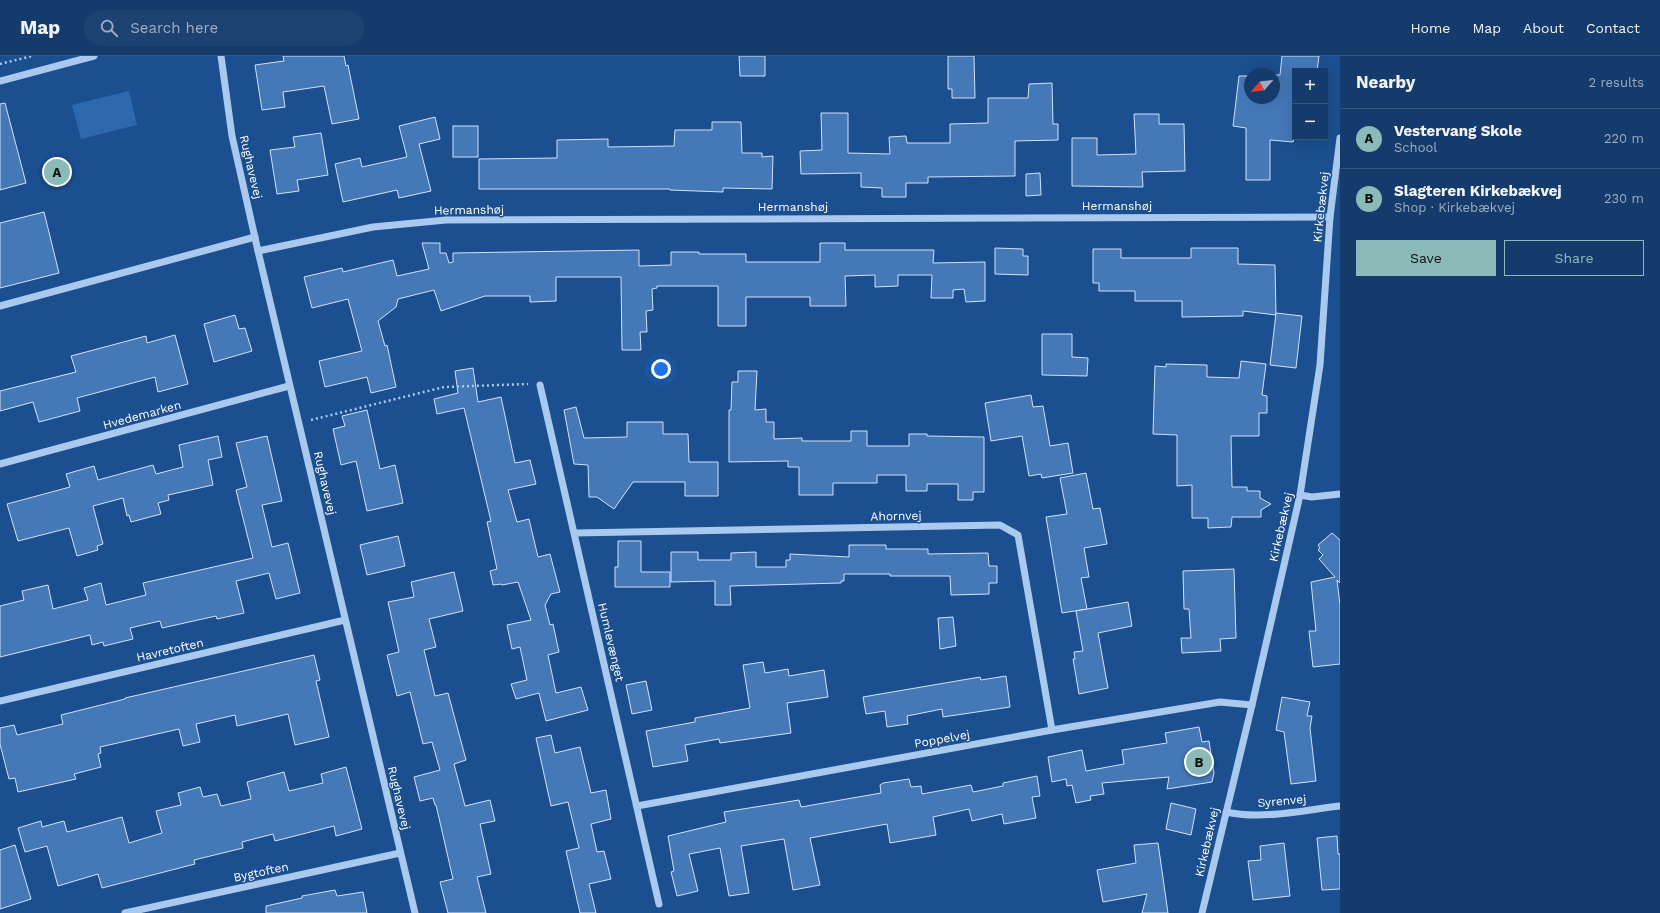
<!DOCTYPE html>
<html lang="en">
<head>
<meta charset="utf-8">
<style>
	:root { --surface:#143b6b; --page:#1d4271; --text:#f1f3f6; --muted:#9dadc1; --line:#33557e; --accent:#8bbbb9 }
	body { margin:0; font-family:"Work Sans",sans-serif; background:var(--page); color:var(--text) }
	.controls { position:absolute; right:12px; top:12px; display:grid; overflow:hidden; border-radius:0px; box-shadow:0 4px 16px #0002 }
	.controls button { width:36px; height:36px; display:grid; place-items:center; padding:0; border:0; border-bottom:1px solid var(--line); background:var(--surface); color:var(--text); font:20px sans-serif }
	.compass { position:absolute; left:1244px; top:12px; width:36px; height:36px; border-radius:50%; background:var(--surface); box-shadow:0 4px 16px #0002; rotate:242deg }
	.you { position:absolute; left:661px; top:313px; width:14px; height:14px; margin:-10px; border:3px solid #fff; border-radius:50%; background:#1a73e8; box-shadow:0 0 0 6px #1a73e833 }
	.badge { display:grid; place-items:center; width:26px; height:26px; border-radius:50%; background:var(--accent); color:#111; font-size:13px; font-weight:700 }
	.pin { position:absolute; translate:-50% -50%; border:2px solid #fff; box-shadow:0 1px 4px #0006 }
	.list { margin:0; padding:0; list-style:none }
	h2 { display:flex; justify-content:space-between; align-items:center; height:52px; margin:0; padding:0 16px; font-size:17px }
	h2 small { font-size:13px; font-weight:400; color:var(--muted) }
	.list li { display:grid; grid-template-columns:26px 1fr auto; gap:12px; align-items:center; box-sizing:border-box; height:60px; padding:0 16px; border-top:1px solid var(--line) }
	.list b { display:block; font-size:15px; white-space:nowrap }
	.list p { margin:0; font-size:13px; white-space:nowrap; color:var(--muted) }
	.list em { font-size:13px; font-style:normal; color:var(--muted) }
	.actions { display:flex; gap:8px; padding:12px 16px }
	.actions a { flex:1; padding:9px 0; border:1px solid var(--accent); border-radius:0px; text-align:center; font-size:14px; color:var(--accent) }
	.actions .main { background:var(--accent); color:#111 }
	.icon { flex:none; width:22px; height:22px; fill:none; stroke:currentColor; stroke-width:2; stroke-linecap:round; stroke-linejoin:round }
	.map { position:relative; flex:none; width:1340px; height:857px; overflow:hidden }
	header { display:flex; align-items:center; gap:24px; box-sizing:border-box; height:56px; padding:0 20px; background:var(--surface); border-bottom:1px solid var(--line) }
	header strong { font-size:19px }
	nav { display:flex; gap:22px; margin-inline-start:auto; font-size:14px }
	.search { width:280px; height:36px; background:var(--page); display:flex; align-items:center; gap:10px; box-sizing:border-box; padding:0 14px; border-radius:22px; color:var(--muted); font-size:15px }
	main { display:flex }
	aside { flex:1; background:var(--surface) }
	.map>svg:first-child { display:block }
</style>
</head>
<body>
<header>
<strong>Map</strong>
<div class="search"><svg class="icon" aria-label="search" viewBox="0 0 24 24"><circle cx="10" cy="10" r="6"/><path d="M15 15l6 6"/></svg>Search here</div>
<nav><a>Home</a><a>Map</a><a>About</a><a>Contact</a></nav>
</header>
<main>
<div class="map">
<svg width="1340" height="857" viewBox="0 0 1340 857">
	<rect width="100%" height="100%" fill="#1b4f8f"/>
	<path fill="#2e69ad" d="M129,35L137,69L81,83L72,49Z"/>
	<g fill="#4478b7" stroke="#cfe3fa">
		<path d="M283,0H344L346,10L348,9L359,63L332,68L324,30L283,36L285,51L262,54L255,9L284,5Z"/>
		<path d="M739,0H765V20H740Z"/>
		<path d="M948,0H974L975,42H952V33H948Z"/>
		<path d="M1282,0H1319L1317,15H1295V79L1293,86L1270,84V124H1246V72L1233,70L1239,20H1250V42H1274V19H1280Z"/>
		<path d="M1052,27L1053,68H1058V84L1015,85V120L928,121V127H906V141H882V132L861,131V117L801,118L800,95L822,94L821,57H848V97L890,98L889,81L906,80L907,87H950V68L988,67V42H1028L1029,28Z"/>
		<path d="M5,47L26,127L0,134V48Z"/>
		<path d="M1134,58H1159V68H1184L1185,115L1142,116L1143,131L1072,130V82H1097V99L1136,98Z"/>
		<path d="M435,61L440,83L419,88L431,135L399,142L397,134L343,146L335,108L360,102L362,111L407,101L399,70Z"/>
		<path d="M712,66H741L742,97H762V101L773,100L772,133L723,132V136L670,134V133H479V103L557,102V84L608,83V91L674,90L675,74H712Z"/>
		<rect x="453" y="70" width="25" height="31"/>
		<path d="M321,77L328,119L297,124L299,135L277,138L270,94L295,91L293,81Z"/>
		<path d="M1040,117L1041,139L1026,140V118Z"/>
		<path d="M44,156L59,217L0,232V167Z"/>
		<path d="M422,187H440V197H446L449,207L453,206V197L639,194V210L671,209V196H699V198H746V206H820V187H845V194H934L933,207L985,206V245L966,246L964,233L953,234V242H931L932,219H898V230L875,231V219L845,220L846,250H810V241H746V270H718V230H657V232L652,233L653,254L646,255L647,276H640L641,294H622L621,221H556V245L530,246V240H485L441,255L434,234L398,243L396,251L378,265L385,290L387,289L396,331L371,337L367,321L325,331L319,305L362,295L348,243L312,252L304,221L342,212L343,216L393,204L397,220L429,213Z"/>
		<path d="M995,192L1023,193V200H1028V219L995,218Z"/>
		<path d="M1191,192H1238V208L1275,209L1276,259L1243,255V260L1182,261V245H1135V235H1099V227H1093V193H1121V202H1191Z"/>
		<path d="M1276,257L1302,260L1296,312L1270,309Z"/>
		<path d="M235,259L239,273L245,272L252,295L214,306L204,268Z"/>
		<path d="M1042,278H1072V301L1088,302L1087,320L1042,319Z"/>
		<path d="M175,279L188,328L158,336L155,321L77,342L80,355L39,366L33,346L0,355V335L76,316L71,300L146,280L147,287Z"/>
		<path d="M1241,305L1266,308L1262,339L1267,340V357H1259V380H1231L1232,431H1247V435H1260V442L1271,448L1261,454V461H1232L1231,471L1208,472V462H1192V429L1177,430V379L1153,378L1155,310L1166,311V308L1207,309V321L1239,322Z"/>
		<path d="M473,312L478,346L501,341L515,407L530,404L536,428L508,434L517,466L529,463L538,501L550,498L560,536L551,538L545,549L550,569L553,568L559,596L548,599L556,637L581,631L588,654L546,665L539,637L516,643L511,628L527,624L520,591L512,593L507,569L531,564L518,526L502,529L501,528L493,529L490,515L497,513L487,466L491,465L464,352L437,358L434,343L458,337L455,315Z"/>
		<path d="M738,315H757L755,354L766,353V366H774V383L802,382V385H851V375H867V390H909V378H927V380L984,381V436H973V444H958V428H927V435H906V419H877V427H833V439H799V411H788V405L729,406V354H731L732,326H738Z"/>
		<path d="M1031,339L1033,351L1043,350L1050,390L1068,387L1073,417L1042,422L1041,418L1029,420L1022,380L991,385L985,347Z"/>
		<path d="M576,351L584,382L627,381V366H663V378H688L689,406H718V440H685V426H633L614,453L597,441H589L588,409L574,408L564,354Z"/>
		<path d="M367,354L380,413L395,409L403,447L367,455L356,405L341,409L333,373L345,370L342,360Z"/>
		<path d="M218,380L222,401L208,404L213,429L168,439L169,444L158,447L161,458L131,466L129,459L127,460L123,442L93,450L103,488L97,490L98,494L77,500L69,472L18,485L7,448L70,431L66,418L94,410L98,424L153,409L156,418L183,411L179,389Z"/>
		<path d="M267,380L282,445L262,449L272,491L288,487L300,537L276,543L269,517L236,525L244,557L217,563L216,560L162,572L160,565L130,572L133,583L104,590L103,586L92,589L90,579L0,601V550L24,544L22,535L48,529L53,553L88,544L84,532L101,527L106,549L146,539L143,527L253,502L236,434L247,431L236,387Z"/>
		<path d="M1086,417L1093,453L1100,452L1107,488L1084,492L1089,521L1081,522L1087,553L1062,557L1046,461L1067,458L1060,422Z"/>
		<path d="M1332,477L1340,484V527L1337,524L1340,549V608L1313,611L1309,575H1316L1311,526L1335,521L1319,503L1323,499L1318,494L1320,492L1318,489Z"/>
		<path d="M398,480L405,510L367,519L360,489Z"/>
		<path d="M618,485H641V516H670V531H615V511H618Z"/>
		<path d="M849,489H886V493H928V498L988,497L989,510H997V527H989V538L951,539L950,520H890V518H844V525H841V527L730,530L731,549H715V525L671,526V496H698V504H731V497L756,496V511H786V504H790V498L849,501Z"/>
		<path d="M1234,513L1236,582L1220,583L1221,595L1182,597L1181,582H1191L1189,553H1184L1183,515Z"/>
		<path d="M454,516L463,555L429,563L436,591L424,594L435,640L448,637L466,704L454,708L465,750L490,744L495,765L480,768L491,818L477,821L486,857H448L440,826L453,823L436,749H435L433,742L420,745L414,721L440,714L432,686L423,688L410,636L397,640L387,599L399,596L388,546L414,541L411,526Z"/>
		<path d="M1128,546L1132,570L1098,577L1108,632L1079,638L1073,603H1075L1074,596L1083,595L1076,555Z"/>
		<path d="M953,561L956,590L940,593L938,562Z"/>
		<path d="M314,599L320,624L316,625L329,681L295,689L288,658L237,670L235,659L196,668L200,686L183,690L179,673L100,691L101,697L98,698L101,711L74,718L76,723L18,736L15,722L9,723L0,688V672L14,669L17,679L63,668L61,659L125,643V642Z"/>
		<path d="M763,606L765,617L788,613L789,620L824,614L828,641L787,647L791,677L720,687L719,683L685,689L688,705L653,711L646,675L695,666V662L750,652L743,609Z"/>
		<path d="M1006,620L1010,651L943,661L942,653L907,660L908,668L887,671L885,655L866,658L863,641L980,621L981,624Z"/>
		<path d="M646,625L652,654L632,658L626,629Z"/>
		<path d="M1282,641L1310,646L1307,660H1312L1310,672L1316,725L1291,728L1284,676L1276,674Z"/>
		<path d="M1199,671L1202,686L1209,685L1214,717L1212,726L1167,733L1169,721L1102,727L1104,738L1090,740L1091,744L1076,747L1072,729L1067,730L1066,723L1052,726L1048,701L1082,694L1086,715L1124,708L1122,694L1167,687L1165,677Z"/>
		<path d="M551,679L555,697L580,691L591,737L606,734L611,763L591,768L597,796L604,795L611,823L589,828L596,857H580L566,795L579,792L568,746L551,750L536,682Z"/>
		<path d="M346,711L362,773L336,780L334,770L275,785L273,778L242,786L243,792L194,804L195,808L102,832L98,818L58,830L47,790L25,796L18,772L41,765L42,771L64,765L67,776L122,761L129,787L162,777L156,755L181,749L178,737L200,731L203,741L217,738L221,750L251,743L247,726L284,716L289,735L323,727L321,718Z"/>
		<path d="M1037,720L1040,740L1032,741L1036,762L1004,768L1002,758L972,765L969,753L933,761L936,779L890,787L887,768L810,782L820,829L793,834L784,783L741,790L749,837L729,840L720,792L689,798L698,835L677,840L671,816L674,815L668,780L726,766L724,756L799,744L801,751L881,737L880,729L883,727L909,723L911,731L921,730L922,738L971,729L973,736L1003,730V727Z"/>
		<path d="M1171,747L1196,753L1191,779L1166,773Z"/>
		<path d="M1337,780L1338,798H1340V833L1322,834L1317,782Z"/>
		<path d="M1158,787L1168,857H1142L1147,838L1103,846L1097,814L1136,807L1134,789Z"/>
		<path d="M1284,787L1290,840L1253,844L1248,805L1261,804L1260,790Z"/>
		<path d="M15,789L31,843L0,853V794Z"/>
		<path d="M335,834L337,840L363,836L367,857H266V850L302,842V840Z"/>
	</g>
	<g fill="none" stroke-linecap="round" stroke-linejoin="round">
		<g stroke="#a9c9ee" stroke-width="2.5" stroke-dasharray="2 3" stroke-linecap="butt">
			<path d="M0,8L32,0"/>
			<path d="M311,364L444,331L528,328"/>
		</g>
		<g stroke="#a9c9ee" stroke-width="7">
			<path d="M221,0L232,80L258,195L415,857"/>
			<path d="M0,25L94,0"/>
			<path d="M258,195L373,171L446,164L1330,161"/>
			<path d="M0,250L255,181"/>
			<path d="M540,329L659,848"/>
			<path d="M0,408L289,330"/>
			<path d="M1300,439L1312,441L1340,438"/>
			<path d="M575,477L1000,469L1018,479L1052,674"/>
			<path d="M0,645L345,564"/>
			<path d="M637,750L1052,674L1220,646L1252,649"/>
			<path d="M1226,756C1262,764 1304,754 1340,750"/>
			<path d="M125,857L400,797"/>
			<path d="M1202,857L1252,649L1300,439L1320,309L1330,161L1340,82"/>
		</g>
	</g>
	<g text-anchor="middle" stroke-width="3" stroke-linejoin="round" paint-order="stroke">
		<g font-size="12" fill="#fff" stroke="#1b4f8f">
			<text transform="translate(251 111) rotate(77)" y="4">Rughavevej</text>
			<text x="1117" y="154">Hermanshøj</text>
			<text x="793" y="155">Hermanshøj</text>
			<text transform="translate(1321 151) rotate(-84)" y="4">Kirkebækvej</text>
			<text transform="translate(469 154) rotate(-1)" y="4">Hermanshøj</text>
			<text transform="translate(142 359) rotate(-15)" y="4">Hvedemarken</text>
			<text transform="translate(325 427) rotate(77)" y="4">Rughavevej</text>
			<text transform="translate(896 460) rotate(-1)" y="4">Ahornvej</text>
			<text transform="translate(1281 471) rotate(-77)" y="4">Kirkebækvej</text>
			<text transform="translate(611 586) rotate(77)" y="4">Humlevænget</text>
			<text transform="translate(170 594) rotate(-13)" y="4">Havretoften</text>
			<text transform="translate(942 683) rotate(-10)" y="4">Poppelvej</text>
			<text transform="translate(399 742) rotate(77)" y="4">Rughavevej</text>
			<text transform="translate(1282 745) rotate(-5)" y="4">Syrenvej</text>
			<text transform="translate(1207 786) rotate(-77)" y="4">Kirkebækvej</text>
			<text transform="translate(261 816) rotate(-12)" y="4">Bygtoften</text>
		</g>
	</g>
</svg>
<div class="controls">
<button>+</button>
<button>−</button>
</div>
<svg class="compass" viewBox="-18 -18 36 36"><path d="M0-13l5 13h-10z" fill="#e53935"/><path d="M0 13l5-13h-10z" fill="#9dadc1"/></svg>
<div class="you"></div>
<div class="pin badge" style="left:57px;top:116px">A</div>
<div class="pin badge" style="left:1199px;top:706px">B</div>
</div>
<aside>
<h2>Nearby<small>2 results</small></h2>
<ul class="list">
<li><span class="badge">A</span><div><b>Vestervang Skole</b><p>School</p></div><em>220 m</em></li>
<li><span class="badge">B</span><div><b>Slagteren Kirkebækvej</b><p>Shop · Kirkebækvej</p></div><em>230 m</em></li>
</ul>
<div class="actions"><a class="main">Save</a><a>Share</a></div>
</aside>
</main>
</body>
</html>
